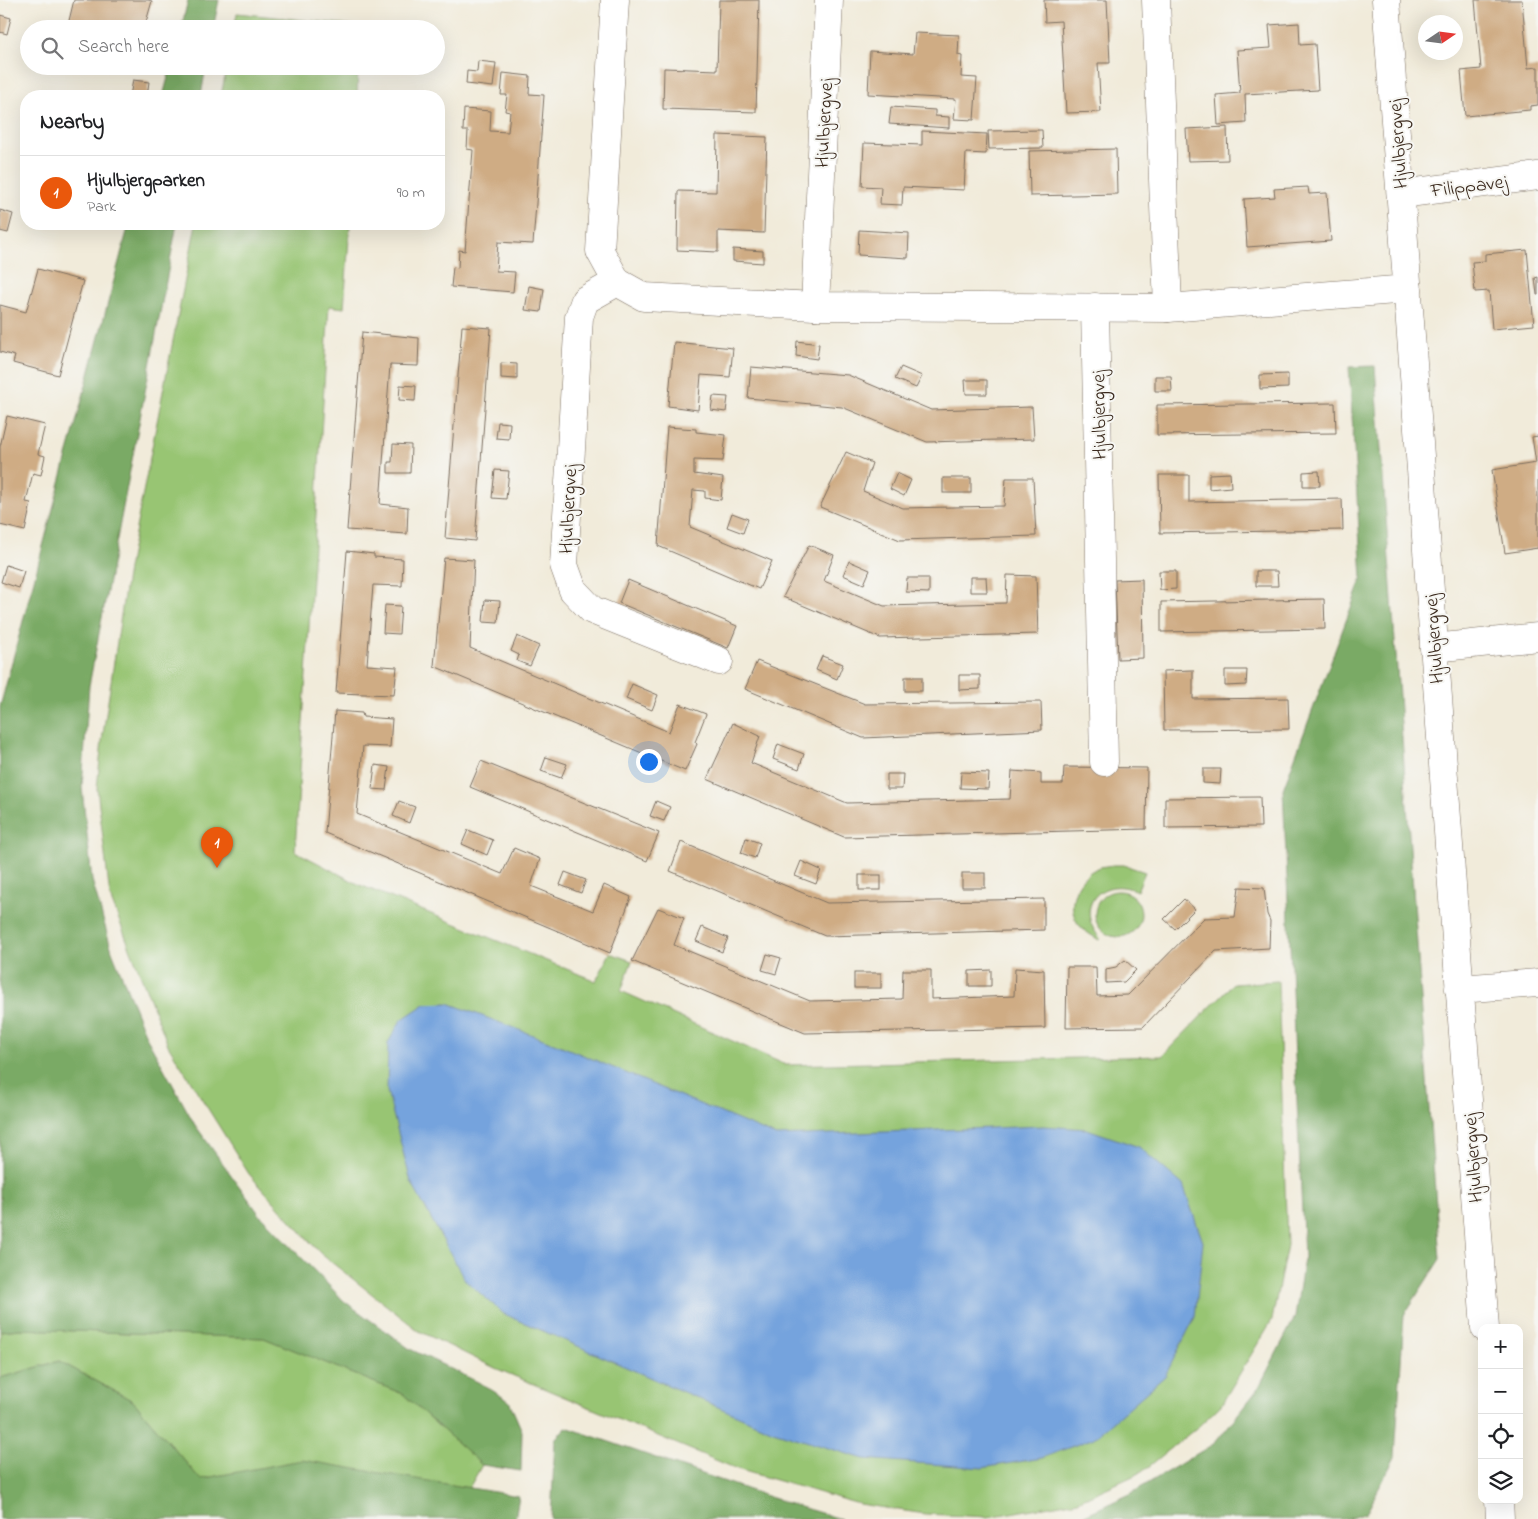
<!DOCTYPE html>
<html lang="en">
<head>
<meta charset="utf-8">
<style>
	:root { --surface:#fff; --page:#f6f6f6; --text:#202124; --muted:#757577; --line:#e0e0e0; --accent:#ea580c }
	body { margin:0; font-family:"Indie Flower",sans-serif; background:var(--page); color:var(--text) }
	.controls { position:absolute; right:15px; bottom:15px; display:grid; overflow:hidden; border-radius:10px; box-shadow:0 5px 20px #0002 }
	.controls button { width:45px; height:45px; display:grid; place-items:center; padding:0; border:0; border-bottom:1px solid var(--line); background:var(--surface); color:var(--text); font:25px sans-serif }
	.compass { position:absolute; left:1418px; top:15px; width:45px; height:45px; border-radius:50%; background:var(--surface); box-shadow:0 5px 20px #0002; rotate:77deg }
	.you { position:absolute; left:648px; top:761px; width:18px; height:18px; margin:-12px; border:4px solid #fff; border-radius:50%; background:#1a73e8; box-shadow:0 0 0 8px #1a73e833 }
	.badge { display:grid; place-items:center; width:32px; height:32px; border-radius:50%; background:var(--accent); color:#fff; font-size:16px; font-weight:700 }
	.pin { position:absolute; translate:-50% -41px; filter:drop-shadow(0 1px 2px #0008) }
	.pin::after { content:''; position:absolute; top:26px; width:18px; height:15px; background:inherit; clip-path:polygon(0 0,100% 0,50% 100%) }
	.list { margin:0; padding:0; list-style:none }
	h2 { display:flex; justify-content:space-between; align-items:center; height:65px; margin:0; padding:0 20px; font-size:21px }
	h2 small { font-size:16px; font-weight:400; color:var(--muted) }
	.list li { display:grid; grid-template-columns:32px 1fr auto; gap:15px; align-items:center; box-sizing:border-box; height:75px; padding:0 20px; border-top:1px solid var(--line) }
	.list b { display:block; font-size:19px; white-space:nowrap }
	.list p { margin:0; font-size:16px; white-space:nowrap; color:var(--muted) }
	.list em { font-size:16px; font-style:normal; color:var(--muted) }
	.icon { flex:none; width:28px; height:28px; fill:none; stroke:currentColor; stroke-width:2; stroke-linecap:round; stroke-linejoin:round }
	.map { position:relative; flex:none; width:1538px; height:1519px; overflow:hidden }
	.search { position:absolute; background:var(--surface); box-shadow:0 5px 20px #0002; left:20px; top:20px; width:425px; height:55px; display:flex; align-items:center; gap:12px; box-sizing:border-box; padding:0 18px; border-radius:28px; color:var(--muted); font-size:19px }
	.panel { position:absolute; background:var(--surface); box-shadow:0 5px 20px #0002; left:20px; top:90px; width:425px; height:140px; border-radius:20px }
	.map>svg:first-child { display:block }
</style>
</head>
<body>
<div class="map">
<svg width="1538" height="1519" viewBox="0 0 1538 1519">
	<rect width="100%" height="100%" fill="#f6f6f2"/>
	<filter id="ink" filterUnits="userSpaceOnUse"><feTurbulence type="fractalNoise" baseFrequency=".02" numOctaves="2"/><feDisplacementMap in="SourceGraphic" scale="10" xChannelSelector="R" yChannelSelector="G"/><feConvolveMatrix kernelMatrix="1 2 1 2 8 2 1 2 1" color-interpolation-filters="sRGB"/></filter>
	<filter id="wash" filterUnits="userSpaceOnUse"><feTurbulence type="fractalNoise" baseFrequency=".0096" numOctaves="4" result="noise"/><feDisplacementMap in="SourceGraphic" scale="20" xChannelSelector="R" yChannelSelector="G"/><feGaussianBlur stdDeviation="1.12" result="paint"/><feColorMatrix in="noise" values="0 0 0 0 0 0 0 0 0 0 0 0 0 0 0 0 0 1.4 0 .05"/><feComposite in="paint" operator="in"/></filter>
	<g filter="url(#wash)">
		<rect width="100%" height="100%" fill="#f1ebda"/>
		<g fill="#98c573" stroke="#6a7848">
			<path d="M237,13L360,26V29H234Z"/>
			<path d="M227,66H358L357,96H221Z"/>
			<path d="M196,224H350L344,308L329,306L295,851L360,885L596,981L610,953L632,961L621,991L786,1065L1162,1056L1233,984L1278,981L1287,1245L1272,1320L1221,1405L1200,1425L1142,1472L1078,1501L988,1517L925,1514L859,1504L737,1469L495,1368L419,1331L321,1254L249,1174L168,1045L110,897L97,788L102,741L128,569Z"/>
			<path d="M1113,865H1124L1145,872L1137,891C1101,875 1073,907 1100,938L1099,940C1093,936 1085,932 1080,926C1064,908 1076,876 1098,868C1102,866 1108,866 1113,865Z"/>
			<circle cx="1118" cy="914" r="23"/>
			<path d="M20,1329L264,1338L403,1394L482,1465L469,1488L302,1461L200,1479L133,1401L59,1361L0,1378V1331Z"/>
		</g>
		<g fill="#7aaa65" stroke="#5a6a42">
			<path d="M188,0H219L213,29H181Z"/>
			<path d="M171,66H206L201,96H163Z"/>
			<path d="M129,224H177L89,686L82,788L92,880L112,951L146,1036L195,1125L260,1215L344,1301L410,1349L482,1384L509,1401L522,1431L521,1471L482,1465L403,1394L264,1338L20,1329L0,1331V707Z"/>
			<path d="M1375,366L1440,1259L1404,1315L1395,1457L1366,1513L1349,1519H1076L1130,1494L1215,1443L1258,1389L1295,1317L1304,1258L1283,789L1362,578L1349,367Z"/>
			<path d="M59,1361L133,1401L200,1479L302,1460L519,1496L515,1519H0V1378Z"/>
			<path d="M566,1427L784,1502L841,1519H551L555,1439Z"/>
		</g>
		<path fill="#74a3dd" stroke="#58667e" d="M448,1003L559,1045L776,1136L1044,1126L1087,1129L1139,1147L1183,1185L1203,1242L1195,1317L1165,1376L1094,1438L1042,1458L982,1468L864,1459L773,1431L504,1314L465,1280L411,1182L387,1091L388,1043L401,1020L425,1004Z"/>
		<g id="blocks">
			<g fill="#cfac84">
				<path d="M74,0H148L152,1L144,29H67Z"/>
				<path d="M719,0H759L756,112L663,109L664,68L717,70Z"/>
				<path d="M1044,0H1107L1110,63H1098L1101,112L1066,113L1061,21L1045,22Z"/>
				<path d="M1475,0H1522L1528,68L1538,67V105L1530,106V110L1465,116L1461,71L1481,69Z"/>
				<path d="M0,15L11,18L7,34L0,32Z"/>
				<path d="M1299,23L1300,45L1315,44L1318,90L1245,94L1246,123L1218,125L1216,95L1240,93L1237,50L1271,48L1269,25Z"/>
				<path d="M915,33L959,35L958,55L962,56L961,77L977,78L974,120L954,119L956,99L868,94L870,51L913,54Z"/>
				<path d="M478,61L496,63L493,87L466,84L467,71L477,72Z"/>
				<path d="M503,73L530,76L529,94L544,95L533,244L498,242L496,271L515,272L513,292L451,287L453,267L458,268L459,250L465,251L473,150L467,149L468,131H463L464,109L491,111L490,131L508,132L510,112L505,111L507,95H501Z"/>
				<path d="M133,80L149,82L147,96H130Z"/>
				<path d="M891,107L935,110V116L949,117V128L889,124Z"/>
				<path d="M1227,127L1228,160L1188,161L1186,129Z"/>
				<path d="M1042,130L1043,148L989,149L988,131Z"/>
				<path d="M922,131L987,134L986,154L966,153L964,190L903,187L902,205L880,204L881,187L862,186L864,143L922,145Z"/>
				<path d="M717,135L767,137L764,233L718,231V252L677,250L678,191L716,192Z"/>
				<path d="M1116,149L1117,194L1030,196L1029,151Z"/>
				<path d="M1308,187L1309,194L1327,193L1331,241L1247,247L1244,199L1275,197L1274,189Z"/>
				<path d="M0,210L13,214L8,233L0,231Z"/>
				<path d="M859,230L909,233L908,258L858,255Z"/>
				<path d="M733,249L763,251V263L733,261Z"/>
				<path d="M1527,250L1534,325L1492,329L1489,291L1475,292L1472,262L1485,261V254Z"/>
				<path d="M38,269L83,281L58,375L13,363L15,356L0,352V305L26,312Z"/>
				<path d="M1538,277V295H1537L1535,278Z"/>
				<path d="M529,286L544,289L541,312L525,310Z"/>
				<path d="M462,326L491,328L475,541L445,538Z"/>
				<path d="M362,332L419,338L418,366L390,365L380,504L408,507L407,534L347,530Z"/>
				<path d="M797,341L819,344L817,359L796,356Z"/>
				<path d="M674,342L733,348L730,377L701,375L698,410L668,406Z"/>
				<path d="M501,363L517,364V379L501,378Z"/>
				<path d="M751,367L848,375L931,410L1032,407L1034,439L927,442L842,407L748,398Z"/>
				<path d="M901,367L922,376L916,388L895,379Z"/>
				<path d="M1288,374V388L1260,389V375Z"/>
				<path d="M1155,376H1171L1172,391H1155Z"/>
				<path d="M965,380H987V394H966Z"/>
				<path d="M400,385L416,386L415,401L399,400Z"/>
				<path d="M713,396L728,397L726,412L711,410Z"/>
				<path d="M1335,403L1336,433L1157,435V405Z"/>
				<path d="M7,416L45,425L38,454L45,456L41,475L33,473L26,502L31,503L25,531L0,525V447Z"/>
				<path d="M498,422L510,423L509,439L496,438Z"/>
				<path d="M667,427L696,429V432L726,435L723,461L694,460V474L723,478L721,500L705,498V491L693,490L690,527L772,561L759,589L658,546Z"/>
				<path d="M1538,436V548L1505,553L1492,470L1536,463L1532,437Z"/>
				<path d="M393,444L411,445L410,473H388V462H392Z"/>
				<path d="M846,452L872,463L863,491L903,508L1004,506L1006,478H1033L1036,536L900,540L820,507Z"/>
				<path d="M495,470L509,471L506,499L492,498Z"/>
				<path d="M1319,471L1320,486H1303V472Z"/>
				<path d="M897,473L911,480L904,496L890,489Z"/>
				<path d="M1230,473L1231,487L1209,489V474Z"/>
				<path d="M1159,475H1189V502L1342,499L1343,530L1160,533Z"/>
				<rect x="943" y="478" width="28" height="15"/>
				<path d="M732,513L748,519L743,533L727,527Z"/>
				<path d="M809,545L834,555L824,581L884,606L1006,603L1007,575L1036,576L1038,634L880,638L783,597Z"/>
				<path d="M347,551L374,554V557L403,559L402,586L373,585L367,665L397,667L394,695L336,693Z"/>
				<path d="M444,558L474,560L470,648L669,732L680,704L706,714L695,742L697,744L685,771L434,666Z"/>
				<path d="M849,561L870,570L864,584L843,575Z"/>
				<path d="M6,565L24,571L19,588L1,582Z"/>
				<path d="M1159,571H1176V589L1160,590Z"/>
				<path d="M1256,571H1277L1278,586H1256Z"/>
				<path d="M970,577H986L987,592H970Z"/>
				<path d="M907,578H929V593L906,592Z"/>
				<path d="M1142,579L1143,658L1118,659L1115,580Z"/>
				<path d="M628,580L737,626L728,648L619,603Z"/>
				<path d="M1324,599L1325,629L1161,632V602Z"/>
				<path d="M485,600L500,601L498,623L483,622Z"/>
				<path d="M385,605L401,606L399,634L383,633Z"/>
				<path d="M517,636L539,646L530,666L517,661L519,655L511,651Z"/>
				<path d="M822,656L843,664L837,679L816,670Z"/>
				<path d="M757,661L865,704L1041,702L1042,730L863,738L745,689Z"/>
				<path d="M1193,670V699L1288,698L1289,729L1164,730L1163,671Z"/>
				<path d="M1225,670H1247L1246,685L1225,686Z"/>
				<path d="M959,675H980V689L959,690Z"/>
				<rect x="905" y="677" width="17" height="14"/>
				<path d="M632,684L658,695L652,710L626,699Z"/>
				<path d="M335,711L362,713L363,717L392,719L390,747L363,746L357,814L502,874L514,848L540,859L531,886L593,911L604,885L631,897L610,953L325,833Z"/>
				<path d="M733,723L760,736L751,763L847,803L1010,799L1012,771L1041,773V784H1063L1064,767L1147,768L1146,829L844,837L707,779Z"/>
				<path d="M778,744L804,754L799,769L773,759Z"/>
				<path d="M546,757L567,764L561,778L541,771Z"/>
				<path d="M481,761L659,833L647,861L470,787Z"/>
				<path d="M375,765L389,767L386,790L372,789Z"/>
				<path d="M1203,769H1221L1220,784L1203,783Z"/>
				<path d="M961,772L989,773L988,789L960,788Z"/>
				<path d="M887,774H903L902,789H887Z"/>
				<path d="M1260,797L1261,827L1165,828V798Z"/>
				<path d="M399,801L415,807L409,823L393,816Z"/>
				<path d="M656,801L670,807L664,821L650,816Z"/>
				<path d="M468,830L493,840L487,855L462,844Z"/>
				<path d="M746,838L760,843L755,858L741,853Z"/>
				<path d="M681,842L827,903L1044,899V930L825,936L670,871Z"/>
				<path d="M801,861L821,870L816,884L795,876Z"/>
				<path d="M565,872L586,880L581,893L560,885Z"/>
				<rect x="962" y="873" width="23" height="15"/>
				<rect x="859" y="875" width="22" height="15"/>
				<path d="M1239,887L1264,888L1267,914L1270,921L1269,948L1216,951L1143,1027L1066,1028L1067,967H1096L1097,996L1128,995L1204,918L1235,917Z"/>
				<path d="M1184,899L1195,909L1175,929L1164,919Z"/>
				<path d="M658,908L684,918L674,945L810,1001L902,999L903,970H931V999L1014,996L1015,968L1044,970L1045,1028L805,1033L632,961Z"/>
				<path d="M702,927L728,938L722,952L696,941Z"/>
				<path d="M767,954L781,958L776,974L762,970Z"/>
				<path d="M1125,960L1136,970L1124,982L1106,983V969L1116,967Z"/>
				<path d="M991,970V986H969V971Z"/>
				<rect x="854" y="973" width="27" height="15"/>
			</g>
		</g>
	</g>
	<g filter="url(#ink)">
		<use href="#blocks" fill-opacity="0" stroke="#7b6e60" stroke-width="1"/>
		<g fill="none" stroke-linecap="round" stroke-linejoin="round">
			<defs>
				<g id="minor">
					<path d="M615,0L600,251L617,282L644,297L815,306L1168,308L1408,289"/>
					<path d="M1156,0L1168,308"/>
					<path d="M1386,0L1485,1328"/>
					<path d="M1401,194L1538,176"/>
					<path d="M617,282L585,300L579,317L564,565L573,590L592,610L719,661"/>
					<path d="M815,306L829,0"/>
					<path d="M1095,307L1104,762"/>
					<path d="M1434,648L1538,637"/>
					<path d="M1459,989L1538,983"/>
					<path d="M1499,1500L1500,1519"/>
				</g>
			</defs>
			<use href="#minor" stroke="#7b6e60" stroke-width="29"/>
			<use href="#minor" stroke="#fff" stroke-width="28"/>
		</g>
	</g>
	<g text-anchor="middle" stroke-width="4" stroke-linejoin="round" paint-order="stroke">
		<g font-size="20" fill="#3b2a1e" stroke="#f6f6f2">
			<text transform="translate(823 123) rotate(-87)" y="7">Hjulbjergvej</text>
			<text transform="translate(1397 144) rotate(-94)" y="7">Hjulbjergvej</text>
			<text transform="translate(1469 185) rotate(-7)" y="7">Filippavej</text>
			<text transform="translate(1098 415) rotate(-91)" y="7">Hjulbjergvej</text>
			<text transform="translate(567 509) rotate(-87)" y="7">Hjulbjergvej</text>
			<text transform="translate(1433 639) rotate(-94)" y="7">Hjulbjergvej</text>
			<text transform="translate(1472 1158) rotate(-94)" y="7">Hjulbjergvej</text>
		</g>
	</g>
</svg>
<div class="controls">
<button>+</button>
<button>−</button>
<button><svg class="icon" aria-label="locate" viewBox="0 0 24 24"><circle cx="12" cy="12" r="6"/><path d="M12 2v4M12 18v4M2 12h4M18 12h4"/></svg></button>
<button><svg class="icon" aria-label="layers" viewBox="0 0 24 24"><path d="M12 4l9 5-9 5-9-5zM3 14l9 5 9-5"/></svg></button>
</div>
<svg class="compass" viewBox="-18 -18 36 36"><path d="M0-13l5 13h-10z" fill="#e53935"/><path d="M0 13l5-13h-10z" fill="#757577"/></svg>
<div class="you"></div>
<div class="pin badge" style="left:217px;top:868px">1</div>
<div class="search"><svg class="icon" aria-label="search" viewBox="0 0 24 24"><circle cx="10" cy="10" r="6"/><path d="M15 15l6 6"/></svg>Search here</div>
<section class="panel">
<h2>Nearby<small></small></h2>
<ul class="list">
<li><span class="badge">1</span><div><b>Hjulbjergparken</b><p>Park</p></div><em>90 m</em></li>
</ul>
</section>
</div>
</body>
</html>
